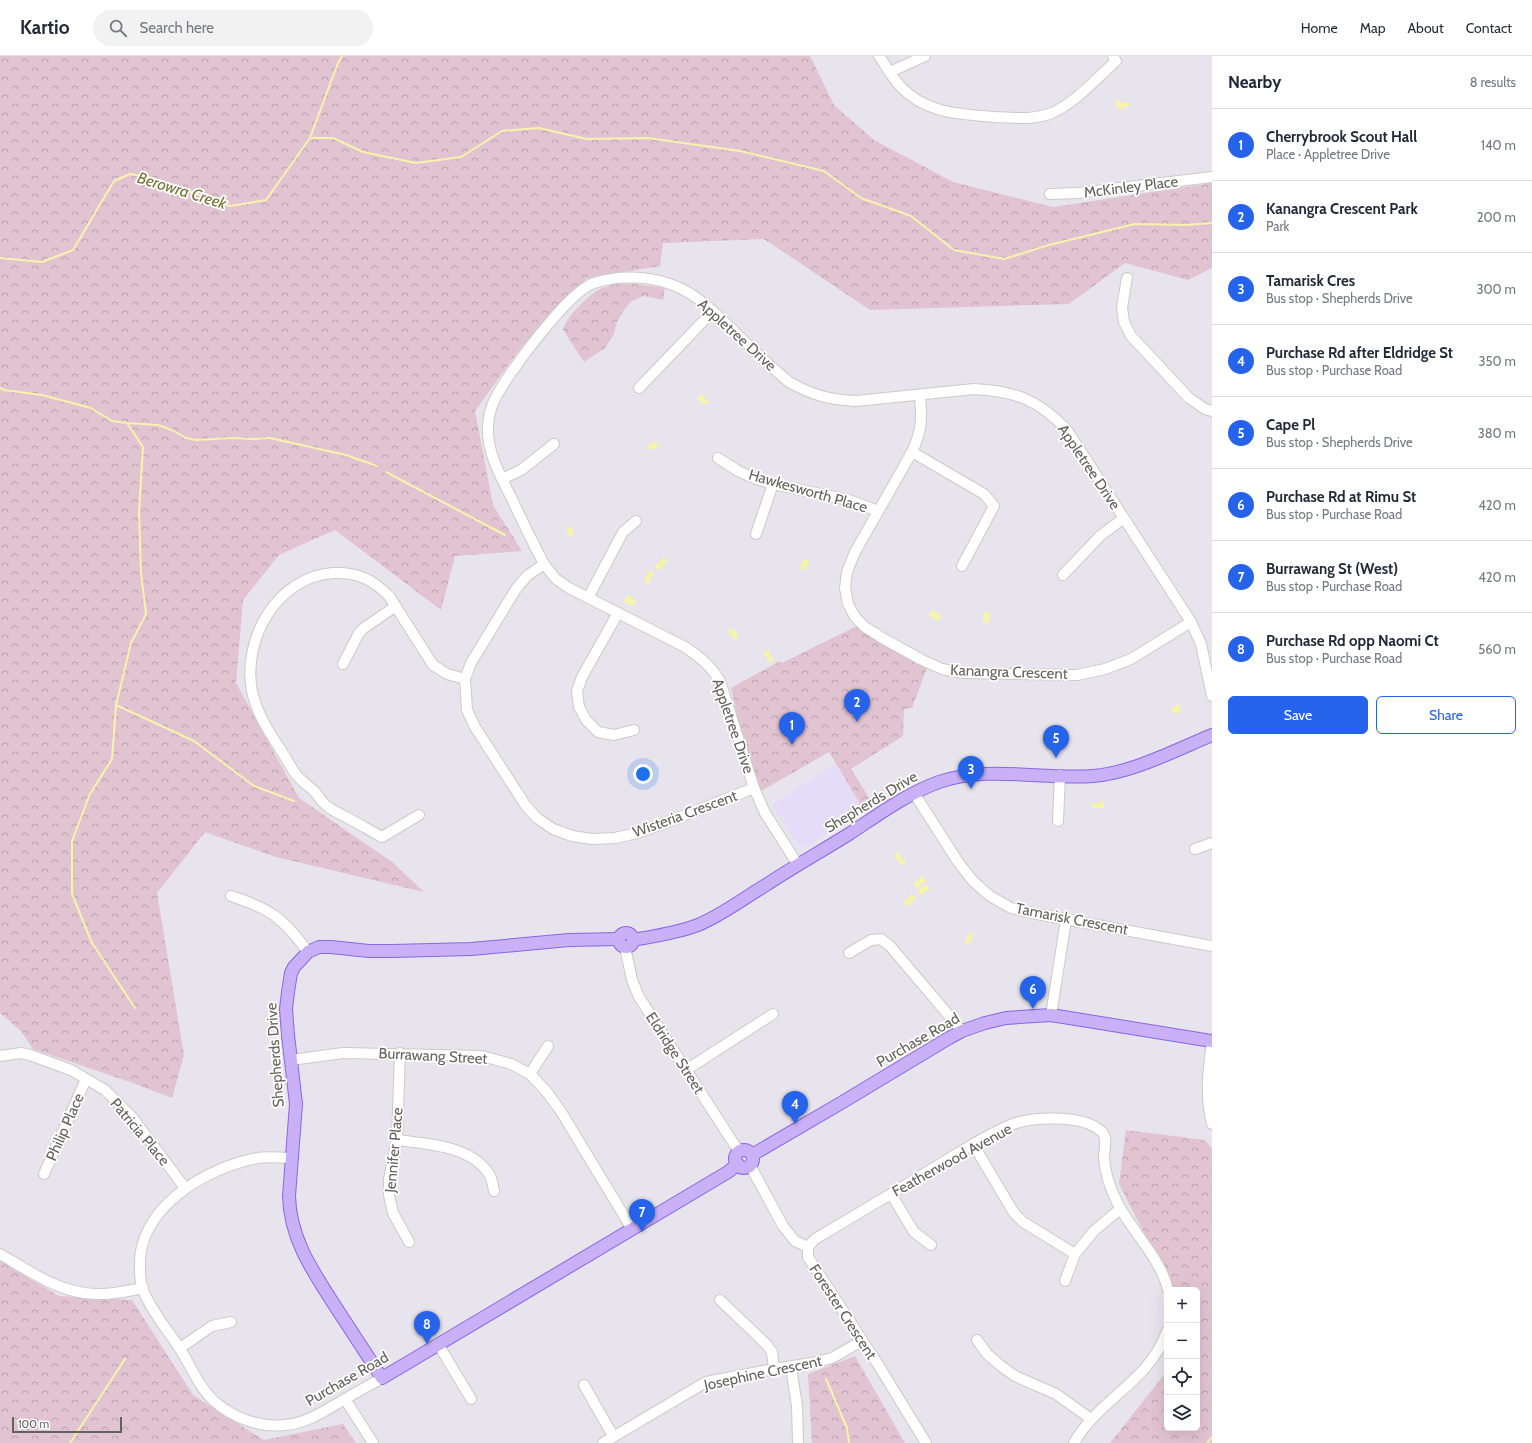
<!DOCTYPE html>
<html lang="en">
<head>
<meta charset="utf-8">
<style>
	:root { --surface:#fff; --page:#f2f2f3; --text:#1f2937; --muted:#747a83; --line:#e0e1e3; --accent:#2563eb }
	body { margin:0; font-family:Cabin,sans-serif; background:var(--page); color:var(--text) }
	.controls { position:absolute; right:12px; bottom:12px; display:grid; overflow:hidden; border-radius:6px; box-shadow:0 4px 16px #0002 }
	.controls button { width:36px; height:36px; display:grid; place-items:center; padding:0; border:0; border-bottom:1px solid var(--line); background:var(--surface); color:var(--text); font:20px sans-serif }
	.scale { position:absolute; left:12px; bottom:10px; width:110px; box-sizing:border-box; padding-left:4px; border:2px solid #63635c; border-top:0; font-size:11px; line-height:14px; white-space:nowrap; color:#63635c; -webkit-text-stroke:3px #fff; paint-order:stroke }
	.you { position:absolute; left:643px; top:718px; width:14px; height:14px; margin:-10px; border:3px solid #fff; border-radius:50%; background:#1a73e8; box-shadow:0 0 0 6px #1a73e833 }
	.badge { display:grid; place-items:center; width:26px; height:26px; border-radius:50%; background:var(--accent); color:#fff; font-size:13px; font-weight:700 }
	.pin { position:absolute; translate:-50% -33px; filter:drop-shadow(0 1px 2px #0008) }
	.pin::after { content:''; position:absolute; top:21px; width:14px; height:12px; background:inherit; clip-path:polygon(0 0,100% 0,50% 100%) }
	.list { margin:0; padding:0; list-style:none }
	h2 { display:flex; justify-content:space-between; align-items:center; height:52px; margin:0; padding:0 16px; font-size:17px }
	h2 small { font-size:13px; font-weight:400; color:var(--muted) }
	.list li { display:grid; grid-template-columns:26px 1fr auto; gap:12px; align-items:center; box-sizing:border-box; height:72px; padding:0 16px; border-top:1px solid var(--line) }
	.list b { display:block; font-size:15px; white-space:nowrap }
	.list p { margin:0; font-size:13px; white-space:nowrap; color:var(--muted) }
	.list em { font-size:13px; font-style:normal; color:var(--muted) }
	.actions { display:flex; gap:8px; padding:12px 16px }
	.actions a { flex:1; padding:9px 0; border:1px solid var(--accent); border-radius:6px; text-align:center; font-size:14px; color:var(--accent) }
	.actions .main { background:var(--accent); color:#fff }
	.icon { flex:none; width:22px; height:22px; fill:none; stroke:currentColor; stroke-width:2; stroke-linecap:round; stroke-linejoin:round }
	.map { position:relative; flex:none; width:1212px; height:1387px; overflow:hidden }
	header { display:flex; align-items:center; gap:24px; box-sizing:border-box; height:56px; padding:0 20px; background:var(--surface); border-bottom:1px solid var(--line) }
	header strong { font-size:19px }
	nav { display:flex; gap:22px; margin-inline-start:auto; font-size:14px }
	.search { width:280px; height:36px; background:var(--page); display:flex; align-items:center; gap:10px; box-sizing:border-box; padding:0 14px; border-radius:22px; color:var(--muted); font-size:15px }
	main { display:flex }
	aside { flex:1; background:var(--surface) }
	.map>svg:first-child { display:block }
</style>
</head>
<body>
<header>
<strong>Kartio</strong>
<div class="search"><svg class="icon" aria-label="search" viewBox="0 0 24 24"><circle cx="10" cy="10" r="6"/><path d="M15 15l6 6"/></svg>Search here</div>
<nav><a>Home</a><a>Map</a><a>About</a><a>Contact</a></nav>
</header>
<main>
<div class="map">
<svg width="1212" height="1387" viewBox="0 0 1212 1387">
	<defs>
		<pattern id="forest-crowns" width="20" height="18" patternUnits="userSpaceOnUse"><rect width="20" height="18" fill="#e2c3d2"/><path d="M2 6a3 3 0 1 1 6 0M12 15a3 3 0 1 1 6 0" fill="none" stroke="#bba2ae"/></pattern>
	</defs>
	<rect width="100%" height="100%" fill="#e7e4ed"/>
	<path fill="#e5dcfa" d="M836,708L864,754L805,791L798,789L772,749Z"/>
	<g fill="url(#forest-crowns)">
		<path d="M0,0H810L834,49L874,84L953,126L1053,151L1212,127V212L1188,224L1125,207L1069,248L870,254L764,183L663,187L660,210L587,222L522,290L475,355L493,449L522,495L455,500L441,554L335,474L279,499L243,544L236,627L299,742L392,806L424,836L276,801L205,776L157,837L184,999L172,1042L130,1026L33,993L21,975L0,957Z"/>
		<path d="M616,228H635L665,232L663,244L644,240L632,245L624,254L617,266L614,278L605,292L584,306L563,274C565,262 587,241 598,234C603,231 610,230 616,228Z"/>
		<path d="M857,570L927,612L912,652L904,653L903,680L851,713L873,748L864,754L829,696L761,735L758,731L737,660L731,632L780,605L782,607Z"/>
		<path d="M1126,1074L1205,1084L1212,1093V1387H1110L1163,1320L1167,1311V1372H1197V1234H1173L1119,1128Z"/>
		<path d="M0,1205L59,1240L132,1244L193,1339L264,1384L343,1368L356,1387H0Z"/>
		<path d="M855,1300L905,1387H812L808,1318Z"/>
	</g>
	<g fill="#f6f3ac">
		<path d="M1119,43L1122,47H1131V49L1119,54L1115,46Z"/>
		<path d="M701,338L709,346L707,349L703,348L697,342Z"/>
		<path d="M655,385L659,389L652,394L648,393V389Z"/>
		<path d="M570,470L574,475V480L571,481L568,479L566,473Z"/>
		<path d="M664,501L668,504L659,515L654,510L656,507L658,508Z"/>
		<path d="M803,503L809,505L810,507L806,511V514L800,513Z"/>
		<path d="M649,514L654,517L648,528L644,524L647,520V515Z"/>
		<path d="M628,539L635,543L636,547L634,550L625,547L624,544Z"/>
		<path d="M932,554L942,560L938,565L929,559Z"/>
		<path d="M983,556H989L990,566L984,567Z"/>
		<path d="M732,572L739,580L735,584L731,578L728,577V574Z"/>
		<path d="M768,594L774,605L770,607L763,596Z"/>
		<path d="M1180,648L1181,655L1174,658L1171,652Z"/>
		<path d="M1102,744L1104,745V752H1093L1092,747H1100Z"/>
		<path d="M898,796L906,807L902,810L894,799Z"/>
		<path d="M922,820L926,825L917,832L913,828Z"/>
		<path d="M926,828L929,833L921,839L917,835Z"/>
		<path d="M911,838L916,842L907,851L903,847Z"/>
		<path d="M970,876L974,878L968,889L964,886Z"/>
	</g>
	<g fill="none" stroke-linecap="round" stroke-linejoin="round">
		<g stroke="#f6f3ac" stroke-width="2">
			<path d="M310,82H333L363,96L416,107L461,101L502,75L539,72L587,83L648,82L740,95L824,115L861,142L911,160L954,194L1004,203L1049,189L1135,168L1186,169L1212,167"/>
			<path d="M0,202L42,206L73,194L114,125L130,118L151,122L230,150L266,144L310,82L338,7L342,0"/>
			<path d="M0,332L4,334L42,339L91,352L112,365L127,367L158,369L172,374L186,382L196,384L233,382L252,383L270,382L346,399L377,410"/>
			<path d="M127,367L143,391L139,456L141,517L146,558L131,587L116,649L112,703L90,738L72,785V838L92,887L135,952"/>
			<path d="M386,416L505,479"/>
			<path d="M116,649L194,685L254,730L294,745"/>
			<path d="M826,1323L847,1372L849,1387"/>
			<path d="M70,1387L125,1303"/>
			<path d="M1207,1387L1212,1381"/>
		</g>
		<defs>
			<g id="minor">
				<path d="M879,0C886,10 892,21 900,30C926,58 960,58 995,61C1015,62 1034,64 1052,57C1075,47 1097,22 1116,5L1113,0"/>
				<path d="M890,16L925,0"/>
				<path d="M1050,138L1078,137L1212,121"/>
				<path d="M1127,222L1122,251L1124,266L1131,280L1189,342L1205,353L1212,355"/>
				<path d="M639,332L713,255"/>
				<path d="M920,340C922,363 922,374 912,396L855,496L847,516L845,532L848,548L855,561L865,571L884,583L922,604L942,613L963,617L1077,619L1105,613L1131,603L1191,566"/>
				<path d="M912,396L984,438L994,450L962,510"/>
				<path d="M718,402L738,415L756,423L773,428L849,444L878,455"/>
				<path d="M502,423L521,414L554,388"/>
				<path d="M756,478L773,428"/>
				<path d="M544,508L527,520L516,533L471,607L465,623L467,654L475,671L526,750L537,762L553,773L572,780L592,783L615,782L637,777L657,770L754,732"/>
				<path d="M1063,519L1100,480L1124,462"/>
				<path d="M588,542L623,476L636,465"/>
				<path d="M618,557L582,621L577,635L579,651L586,664L598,676L614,679L634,674"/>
				<path d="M343,608L359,577L364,572L396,550"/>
				<path d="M914,737L958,806L973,825L990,840L1011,852L1037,858L1212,890"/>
				<path d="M419,759L382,781C369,774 356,766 342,759C337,756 331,754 327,750C322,746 319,741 315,736C310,731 304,727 299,722C293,716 289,707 284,699C271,679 257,659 252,635C242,583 277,521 333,517C357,516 372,523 389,540L433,609L447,618L465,623"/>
				<path d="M1058,765L1060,719"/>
				<path d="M1195,793L1212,787"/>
				<path d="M798,809L765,757L754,732L720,625C711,610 700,601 685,591L569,532L556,523L544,508C533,487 522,465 512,443C501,421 487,397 488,372C488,363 491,351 495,343C507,318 569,235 594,227C621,218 654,220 680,232C701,242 717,259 734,275C752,293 770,310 789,326C812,339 830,344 856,345L974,333C1015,335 1039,344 1067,374L1191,566L1201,588L1212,640"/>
				<path d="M231,840C271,853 283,862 308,896"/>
				<path d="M625,891L632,924L639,941L734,1088L740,1095"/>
				<path d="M849,897L871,884L881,883L890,890L962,975"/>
				<path d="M1051,959L1066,864"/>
				<path d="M1212,987C1208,1015 1205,1040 1212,1068"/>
				<path d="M400,997L397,1084L389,1123V1139L393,1157L409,1186"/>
				<path d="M0,1000L21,997L30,999L71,1014L105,1034L132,1061L185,1132"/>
				<path d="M291,1004L343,997L482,1000L511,1008L530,1018L546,1035L560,1054L632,1173"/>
				<path d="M686,1014L773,958"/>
				<path d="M530,1018L548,990"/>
				<path d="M397,1084C427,1088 470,1089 489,1118C492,1122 493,1130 494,1135"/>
				<path d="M973,1088L1014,1157L1023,1166L1075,1198"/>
				<path d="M291,1102C280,1102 268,1100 258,1102C207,1111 136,1152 140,1213C140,1219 141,1228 143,1234C151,1255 168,1274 180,1293C191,1310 199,1332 215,1346C234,1362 260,1372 285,1369C308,1367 326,1354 345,1343C357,1336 370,1329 382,1322"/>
				<path d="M750,1109L783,1170L795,1185L808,1191"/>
				<path d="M44,1118L86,1023"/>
				<path d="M891,1138L914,1176L931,1189"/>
				<path d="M0,1198C29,1215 61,1238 96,1238C112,1239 127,1235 143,1232"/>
				<path d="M1065,1225L1075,1198L1094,1175L1120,1153"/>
				<path d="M720,1244L766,1288L772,1296L774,1313"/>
				<path d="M977,1284L987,1298L1001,1310L1015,1320L1056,1338L1091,1363"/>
				<path d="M438,1288L471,1343"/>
				<path d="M180,1292L212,1270L231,1266"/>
				<path d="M791,1311L797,1350L798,1387"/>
				<path d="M584,1329L613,1380"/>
				<path d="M345,1343L373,1387"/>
				<path d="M603,1387L706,1326L774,1313L812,1307L832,1302L862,1285"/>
				<path d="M926,1387L879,1310L808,1201V1191L815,1183C854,1160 893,1137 932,1113C957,1098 982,1081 1008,1070C1030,1060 1084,1058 1102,1076C1108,1082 1104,1094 1104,1102C1105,1118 1110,1132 1117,1146C1131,1175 1161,1202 1168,1234"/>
				<path d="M1074,1387C1098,1344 1151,1324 1167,1275"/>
			</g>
			<g id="major">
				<circle cx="626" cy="884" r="7"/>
				<path d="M619,883L569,884L471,893L392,895H369L331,891H319L308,896L294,911L291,917L288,936L286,953L288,979L296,1048L289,1140C290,1184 314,1217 337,1253C352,1276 367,1299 382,1322L728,1116L738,1108"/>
				<path d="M633,884C655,880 677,877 698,869C722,859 744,842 766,829C793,811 822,795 849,778C878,759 906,738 939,726C987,709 1043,724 1093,720C1132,717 1176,694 1212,679"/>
				<circle cx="744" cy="1103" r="9"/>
				<path d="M752,1099L841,1047L949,982L962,975L985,967L1006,962L1051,959L1212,985"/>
			</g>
		</defs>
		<use href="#minor" stroke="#cacbc5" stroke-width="12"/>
		<use href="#major" stroke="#8668e2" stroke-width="14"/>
		<use href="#minor" stroke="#fff" stroke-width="10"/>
		<use href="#major" stroke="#cab0f6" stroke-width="12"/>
	</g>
	<g text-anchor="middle" stroke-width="3.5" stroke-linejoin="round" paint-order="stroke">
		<g font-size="15" fill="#63635c" stroke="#fff">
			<text transform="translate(1131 131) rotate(-7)" y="5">McKinley Place</text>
			<text transform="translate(737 279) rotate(42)" y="5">Appletree Drive</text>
			<text transform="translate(1089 411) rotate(56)" y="5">Appletree Drive</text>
			<text transform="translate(808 435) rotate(16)" y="5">Hawkesworth Place</text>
			<text transform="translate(1009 616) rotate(2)" y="5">Kanangra Crescent</text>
			<text transform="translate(733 670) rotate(71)" y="5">Appletree Drive</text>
			<text transform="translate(871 746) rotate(-31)" y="5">Shepherds Drive</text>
			<text transform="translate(685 758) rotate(-20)" y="5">Wisteria Crescent</text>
			<text transform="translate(1072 863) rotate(11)" y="5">Tamarisk Crescent</text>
			<text transform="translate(918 984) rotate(-30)" y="5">Purchase Road</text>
			<text transform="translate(675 997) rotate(57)" y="5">Eldridge Street</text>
			<text transform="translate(275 999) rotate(-94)" y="5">Shepherds Drive</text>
			<text transform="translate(433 1000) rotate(3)" y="5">Burrawang Street</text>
			<text transform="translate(65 1071) rotate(-66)" y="5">Philip Place</text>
			<text transform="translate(140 1076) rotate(50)" y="5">Patricia Place</text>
			<text transform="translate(394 1094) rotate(-85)" y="5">Jennifer Place</text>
			<text transform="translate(952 1104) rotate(-29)" y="5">Featherwood Avenue</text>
			<text transform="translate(843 1256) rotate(57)" y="5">Forester Crescent</text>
			<text transform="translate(763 1317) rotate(-12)" y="5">Josephine Crescent</text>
			<text transform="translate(347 1323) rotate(-30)" y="5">Purchase Road</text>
		</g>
		<g font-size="16" font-style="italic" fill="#727437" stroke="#fff">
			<text transform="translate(182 134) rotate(17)" y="6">Berowra Creek</text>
		</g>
	</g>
</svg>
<div class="controls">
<button>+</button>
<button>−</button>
<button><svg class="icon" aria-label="locate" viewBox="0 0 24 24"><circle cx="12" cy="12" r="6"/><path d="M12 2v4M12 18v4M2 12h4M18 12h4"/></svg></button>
<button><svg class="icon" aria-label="layers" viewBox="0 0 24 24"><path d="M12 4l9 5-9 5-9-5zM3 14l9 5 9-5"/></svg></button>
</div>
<div class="scale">100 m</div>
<div class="you"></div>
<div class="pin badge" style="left:792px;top:689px">1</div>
<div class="pin badge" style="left:857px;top:666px">2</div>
<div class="pin badge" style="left:971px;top:733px">3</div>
<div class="pin badge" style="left:795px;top:1068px">4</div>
<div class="pin badge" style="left:1056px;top:702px">5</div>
<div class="pin badge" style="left:1033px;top:953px">6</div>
<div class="pin badge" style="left:642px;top:1176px">7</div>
<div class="pin badge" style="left:427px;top:1288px">8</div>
</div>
<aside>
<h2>Nearby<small>8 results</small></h2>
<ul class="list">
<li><span class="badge">1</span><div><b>Cherrybrook Scout Hall</b><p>Place · Appletree Drive</p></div><em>140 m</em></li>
<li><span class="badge">2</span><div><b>Kanangra Crescent Park</b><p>Park</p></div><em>200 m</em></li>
<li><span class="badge">3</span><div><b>Tamarisk Cres</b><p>Bus stop · Shepherds Drive</p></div><em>300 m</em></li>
<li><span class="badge">4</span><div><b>Purchase Rd after Eldridge St</b><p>Bus stop · Purchase Road</p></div><em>350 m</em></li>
<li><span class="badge">5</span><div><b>Cape Pl</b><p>Bus stop · Shepherds Drive</p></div><em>380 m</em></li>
<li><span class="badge">6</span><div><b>Purchase Rd at Rimu St</b><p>Bus stop · Purchase Road</p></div><em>420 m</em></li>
<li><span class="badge">7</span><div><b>Burrawang St (West)</b><p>Bus stop · Purchase Road</p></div><em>420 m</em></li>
<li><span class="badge">8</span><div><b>Purchase Rd opp Naomi Ct</b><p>Bus stop · Purchase Road</p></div><em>560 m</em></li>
</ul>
<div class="actions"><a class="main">Save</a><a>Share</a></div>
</aside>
</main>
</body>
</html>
